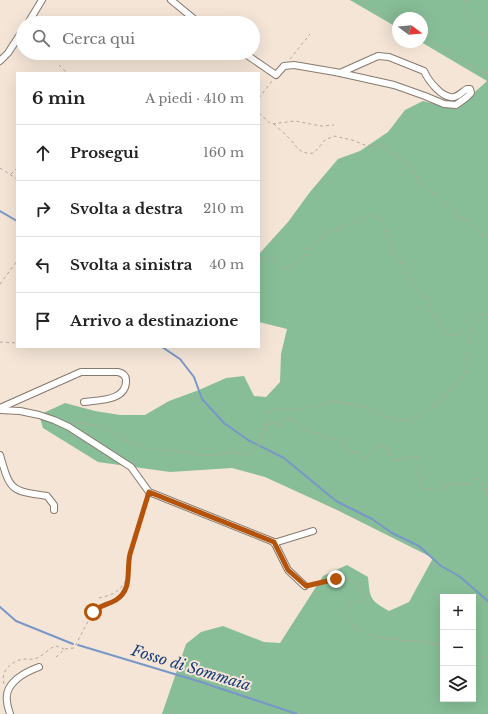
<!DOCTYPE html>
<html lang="it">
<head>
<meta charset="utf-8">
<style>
	:root { --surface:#fff; --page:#f2f2f2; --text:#222; --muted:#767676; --line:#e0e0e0 }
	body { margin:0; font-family:"Libre Baskerville",serif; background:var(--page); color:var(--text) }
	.controls { position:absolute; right:12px; bottom:12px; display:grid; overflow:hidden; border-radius:0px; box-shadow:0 4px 16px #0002 }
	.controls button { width:36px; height:36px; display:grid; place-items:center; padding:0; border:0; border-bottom:1px solid var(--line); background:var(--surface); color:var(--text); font:20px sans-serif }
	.compass { position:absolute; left:392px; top:12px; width:36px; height:36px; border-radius:50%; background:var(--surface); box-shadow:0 4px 16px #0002; rotate:106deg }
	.stop { position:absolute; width:12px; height:12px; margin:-9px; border:3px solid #b45309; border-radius:50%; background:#fff }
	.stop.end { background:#b45309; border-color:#fff; box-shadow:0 1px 4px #0008 }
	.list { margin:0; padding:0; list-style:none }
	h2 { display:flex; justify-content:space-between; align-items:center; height:52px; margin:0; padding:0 16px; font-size:17px }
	h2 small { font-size:13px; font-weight:400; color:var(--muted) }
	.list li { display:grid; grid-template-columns:26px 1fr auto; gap:12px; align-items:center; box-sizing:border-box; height:56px; padding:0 16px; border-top:1px solid var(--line) }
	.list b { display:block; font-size:15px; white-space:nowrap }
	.list em { font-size:13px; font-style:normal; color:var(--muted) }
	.icon { flex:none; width:22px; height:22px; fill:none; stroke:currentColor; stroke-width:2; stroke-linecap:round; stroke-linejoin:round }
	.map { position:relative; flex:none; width:488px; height:714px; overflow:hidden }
	.search { position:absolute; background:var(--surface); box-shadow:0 4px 16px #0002; left:16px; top:16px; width:244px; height:44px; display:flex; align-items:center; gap:10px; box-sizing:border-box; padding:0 14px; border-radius:22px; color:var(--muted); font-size:15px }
	.panel { position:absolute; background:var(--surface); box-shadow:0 4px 16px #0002; left:16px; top:72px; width:244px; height:276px; border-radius:0px }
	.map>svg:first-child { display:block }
</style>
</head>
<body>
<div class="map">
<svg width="488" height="714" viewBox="0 0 488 714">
	<rect width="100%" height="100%" fill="#f4e5d7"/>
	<path fill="#87be97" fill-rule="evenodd" d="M350,0H488V714H162L186,644L201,632L223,626L264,642L280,643L323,576L347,565L368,577C370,599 370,600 389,611L409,602L433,558L337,510L265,477L232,468L170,472L98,462L43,428L39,415L65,403L95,411L120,415H145L169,401L199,390L226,378L244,376L254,396L266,397L280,382L281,354L287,329L259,322V254L288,222L310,192L338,159L360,151L388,132L405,110L423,101L456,109L487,81L421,42L422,18H398V28ZM443,597H473V699H443Z"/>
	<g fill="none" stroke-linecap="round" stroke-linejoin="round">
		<g stroke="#7897c8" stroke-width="2">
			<path d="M0,211L17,221"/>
			<path d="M162,347L180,359L194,377L202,399L224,423L248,440L284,458L336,501L372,519L392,533L419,546L441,566L459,576L488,601"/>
			<path d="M0,607L16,621L73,644"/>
			<path d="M78,645L201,682L297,714"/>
		</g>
		<defs>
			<g id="minor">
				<path d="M171,0L199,23"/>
				<path d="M28,23L42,0"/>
				<path d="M244,53L276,75L284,66L294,65L335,72L340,73L394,85L425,96L444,104L456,105L467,97L471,93L470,89H467C463,91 459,96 454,97C442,99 428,80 424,71L389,57L378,56L340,73"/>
				<path d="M0,61L8,53L23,30"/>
				<path d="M0,408L81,372H118C122,373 126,375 126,380C127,401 99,400 84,402"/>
				<path d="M0,410L20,411L39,415L54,420L69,427L131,467L149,492L274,542L288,570L305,586"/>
				<path d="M0,455C10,490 10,491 47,496L54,505V510"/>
				<path d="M274,543L313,531"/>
				<path d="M10,714C9,710 7,706 7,701C4,683 25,672 39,667"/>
			</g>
		</defs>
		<use href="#minor" stroke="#877a6d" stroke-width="8"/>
		<g stroke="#b4a89d" stroke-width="1" stroke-dasharray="3 3" stroke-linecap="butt">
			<path d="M363,0L367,6L398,23"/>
			<path d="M467,0L465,8L467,16L478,32L488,37"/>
			<path d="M422,37L481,72L485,73L488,72"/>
			<path d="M290,59L310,34"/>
			<path d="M59,65L67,73"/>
			<path d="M259,98L272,81"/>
			<path d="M259,113L271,124L295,121L321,126L334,125"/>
			<path d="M274,124C278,128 284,133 288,137C297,146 299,155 314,153L325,140L334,136L352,140L365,145L382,146L409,165L413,170L420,185L442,198L460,218L472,222L482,234L488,238"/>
			<path d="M0,168L17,179"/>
			<path d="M11,174L17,168"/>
			<path d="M259,258L263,259H273L282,269C303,266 302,254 315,242C324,233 354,222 366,217L373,215L378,217L385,227L394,253L421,295L428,298L431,303L429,308L449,335C462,339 463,324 469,317C474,312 482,315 488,314"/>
			<path d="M0,284L17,261"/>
			<path d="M0,342L17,343"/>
			<path d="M74,423L95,425L107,429L129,442L151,449L174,451L208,456L232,452L243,454L251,452L258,446L266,426L270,423H276L278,425L280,426L284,421L289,418L299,422C303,430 311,433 319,433L327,439L332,438L341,440L345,450L361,454L364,460C373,452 373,441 388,448L392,459C403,462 408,456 416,457L418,461L417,466L420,471L418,475L421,480L420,483L423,490L430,488L437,491L455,483L468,484L473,478L480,480L482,482L486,495H488"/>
			<path d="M266,426L269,411L275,409L294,410L331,402L350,404L368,408L382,416L407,421L417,417L443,400L458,381L463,376L466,366L469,336L472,326L483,315"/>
			<path d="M312,585C320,583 329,579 337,579C349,578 362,585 364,597L363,600L347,606C344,612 344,616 349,622C372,646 413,637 443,645"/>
			<path d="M99,598C116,594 119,592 128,577"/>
			<path d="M473,654L488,658"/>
			<path d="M56,657L65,649L74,648L93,612L96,609L117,600L125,592L128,583V563L130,554L147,498"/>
			<path d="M4,684C0,671 12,660 25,659C29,659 33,660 37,658C44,655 49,648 56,646L64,649"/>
		</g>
		<use href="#minor" stroke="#fff" stroke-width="6"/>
	</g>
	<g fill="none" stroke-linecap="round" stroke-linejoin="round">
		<path stroke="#b45309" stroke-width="5" d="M93,612C99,605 108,605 116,600C133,589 126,571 130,554L149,492L274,542L288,570L306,586L336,579"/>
	</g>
	<g text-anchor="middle" stroke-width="4" stroke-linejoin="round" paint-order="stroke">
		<g font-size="15" font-style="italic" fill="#163d79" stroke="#f4e5d7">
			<text transform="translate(191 668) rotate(17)" y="5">Fosso di Sommaia</text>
		</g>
	</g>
</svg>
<div class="controls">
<button>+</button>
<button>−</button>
<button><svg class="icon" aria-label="layers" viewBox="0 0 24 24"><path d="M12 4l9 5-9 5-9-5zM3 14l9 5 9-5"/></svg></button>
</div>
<svg class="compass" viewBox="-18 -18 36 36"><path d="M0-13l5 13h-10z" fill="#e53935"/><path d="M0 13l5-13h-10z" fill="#767676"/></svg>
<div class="stop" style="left:93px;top:612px"></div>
<div class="stop end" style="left:336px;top:579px"></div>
<div class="search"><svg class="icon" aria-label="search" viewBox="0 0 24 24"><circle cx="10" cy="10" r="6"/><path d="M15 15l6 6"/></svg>Cerca qui</div>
<section class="panel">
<h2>6 min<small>A piedi · 410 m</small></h2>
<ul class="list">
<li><svg class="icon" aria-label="ahead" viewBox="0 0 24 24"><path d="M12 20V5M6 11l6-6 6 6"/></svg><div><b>Prosegui</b></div><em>160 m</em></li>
<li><svg class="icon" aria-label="right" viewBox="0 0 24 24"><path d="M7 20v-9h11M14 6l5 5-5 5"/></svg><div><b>Svolta a destra</b></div><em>210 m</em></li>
<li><svg class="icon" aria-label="left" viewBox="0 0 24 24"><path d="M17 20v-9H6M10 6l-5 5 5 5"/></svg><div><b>Svolta a sinistra</b></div><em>40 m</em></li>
<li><svg class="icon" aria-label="arrive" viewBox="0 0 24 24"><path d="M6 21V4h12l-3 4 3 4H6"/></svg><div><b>Arrivo a destinazione</b></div></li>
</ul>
</section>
</div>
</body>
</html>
